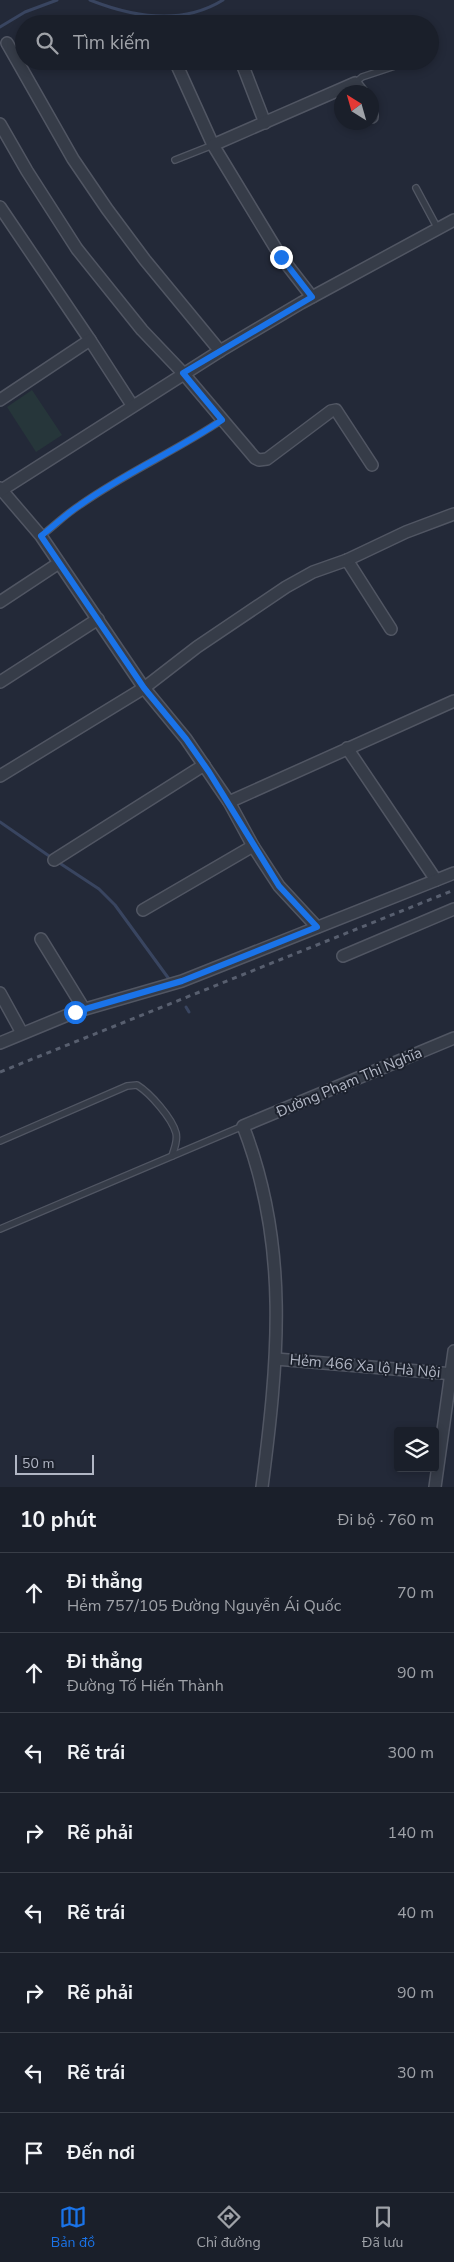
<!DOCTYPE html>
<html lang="vi">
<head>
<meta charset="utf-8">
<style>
	:root { --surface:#1a1f2a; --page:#232732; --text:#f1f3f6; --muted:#9fa2a8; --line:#383d47; --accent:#1a73e8 }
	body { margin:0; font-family:"Nunito Sans",sans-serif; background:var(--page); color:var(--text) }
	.controls { position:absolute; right:15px; bottom:15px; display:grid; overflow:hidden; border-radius:5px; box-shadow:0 2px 8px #0003 }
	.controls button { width:45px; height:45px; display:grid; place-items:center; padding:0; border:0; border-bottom:1px solid var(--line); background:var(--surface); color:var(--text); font:25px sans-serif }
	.compass { position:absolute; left:334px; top:85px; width:45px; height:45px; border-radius:50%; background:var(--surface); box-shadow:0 2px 8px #0003; rotate:323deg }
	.scale { position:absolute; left:15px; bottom:12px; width:79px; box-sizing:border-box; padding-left:5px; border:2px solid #b1b6c4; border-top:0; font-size:14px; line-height:18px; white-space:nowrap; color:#b1b6c4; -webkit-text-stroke:4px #1c212d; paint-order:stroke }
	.stop { position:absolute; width:15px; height:15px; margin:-11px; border:4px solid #1a73e8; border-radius:50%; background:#fff }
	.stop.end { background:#1a73e8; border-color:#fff; box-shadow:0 1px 5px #0008 }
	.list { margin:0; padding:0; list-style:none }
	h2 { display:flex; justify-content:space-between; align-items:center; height:65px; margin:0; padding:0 20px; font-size:21px }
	h2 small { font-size:16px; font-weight:400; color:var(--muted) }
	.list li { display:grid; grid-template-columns:32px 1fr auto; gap:15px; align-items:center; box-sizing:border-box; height:80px; padding:0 20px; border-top:1px solid var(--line) }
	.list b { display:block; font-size:19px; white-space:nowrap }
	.list p { margin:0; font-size:16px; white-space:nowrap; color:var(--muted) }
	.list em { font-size:16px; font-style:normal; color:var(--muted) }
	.icon { flex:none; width:28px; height:28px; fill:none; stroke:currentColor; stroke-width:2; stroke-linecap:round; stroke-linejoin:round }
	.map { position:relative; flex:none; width:454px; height:1487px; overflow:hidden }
	.search { position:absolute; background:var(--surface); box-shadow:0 2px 8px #0003; left:15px; right:15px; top:15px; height:55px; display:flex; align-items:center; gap:12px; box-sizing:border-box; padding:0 18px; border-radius:28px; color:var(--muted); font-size:19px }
	.sheet { height:705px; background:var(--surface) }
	nav { display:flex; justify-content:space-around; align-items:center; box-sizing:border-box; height:70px; border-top:1px solid var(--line); background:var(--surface); font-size:14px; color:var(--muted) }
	nav a { display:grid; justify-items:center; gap:2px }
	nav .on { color:var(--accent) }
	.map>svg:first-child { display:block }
</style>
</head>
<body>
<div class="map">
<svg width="454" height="1487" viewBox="0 0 454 1487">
	<rect width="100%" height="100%" fill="#232938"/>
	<path fill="#26363a" d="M32,390L62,435L36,452L7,407Z"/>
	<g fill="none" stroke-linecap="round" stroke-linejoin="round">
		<g stroke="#394560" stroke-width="3">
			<path d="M90,0C133,17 183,25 223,0"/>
			<path d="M0,27L25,12L57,0"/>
			<path d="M0,822L52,858"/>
			<path d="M58,862L99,889L115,905L169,979"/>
			<path d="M186,1007L189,1012"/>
		</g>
		<defs>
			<g id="service">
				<path d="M355,83L362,77L410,61"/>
				<path d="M175,160L213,145"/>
				<path d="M416,188L438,229"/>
				<path d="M41,536C54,526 66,514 80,505C125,473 176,451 222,420"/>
				<path d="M0,1141L127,1086L137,1085C150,1093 172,1118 176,1133C178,1141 174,1149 172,1156"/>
				<path d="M0,1229L243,1126"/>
			</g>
			<g id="minor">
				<path d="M7,43L73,159L107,209L145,260L220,351"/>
				<path d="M175,61L213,145"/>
				<path d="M241,61L265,123"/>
				<path d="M372,115V117"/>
				<path d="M0,124L27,171L77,249L142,330L183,373L255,458L259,460L267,459L331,411L336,410L372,465"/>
				<path d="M0,207L90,340"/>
				<path d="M312,297L281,257L213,145L355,83L362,92"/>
				<path d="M0,400L90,340L132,405"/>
				<path d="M0,488L41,536L144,688L186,739L229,802L253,846L279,886L317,927"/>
				<path d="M0,491L220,351L301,303L454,220"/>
				<path d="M347,560L391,629"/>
				<path d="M0,602L59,563"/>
				<path d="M0,682L98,619"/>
				<path d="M347,748L436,880"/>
				<path d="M0,776L144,688L197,647L286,587L313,572L347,560L406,532L454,514"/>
				<path d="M229,802L454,701"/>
				<path d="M54,860L204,765"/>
				<path d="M143,910L253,846"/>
				<path d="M41,939L84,1009"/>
				<path d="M343,956L454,909"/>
				<path d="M0,993L22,1033"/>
				<path d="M0,1043L75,1012L182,981L454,873"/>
				<path d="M276,1359L454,1374"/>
				<path d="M262,1487C278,1363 290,1246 243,1126L454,1038"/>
				<path d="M435,1487L454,1351"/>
			</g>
		</defs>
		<use href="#service" stroke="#515663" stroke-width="8"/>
		<use href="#minor" stroke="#515663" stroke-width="14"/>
		<use href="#service" stroke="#363c48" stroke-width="5.5"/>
		<use href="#minor" stroke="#363c48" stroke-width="11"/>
		<path stroke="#585f6f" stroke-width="3" stroke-dasharray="5 5" stroke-linecap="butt" d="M0,1072L454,890"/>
	</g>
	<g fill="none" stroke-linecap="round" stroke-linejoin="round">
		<path stroke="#1a73e8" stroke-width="6" d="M75,1012L182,981L317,927L279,886L209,772L186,739L144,688L41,536C54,526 66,514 80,505C125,473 176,451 222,420L183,373L312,297L281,257"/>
	</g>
	<g text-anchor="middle" stroke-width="4" stroke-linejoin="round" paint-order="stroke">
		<g font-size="15" fill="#b1b6c4" stroke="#1c212d">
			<text transform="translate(349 1082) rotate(-23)" y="5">Đường Phạm Thị Nghĩa</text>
			<text transform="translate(365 1366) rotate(5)" y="5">Hẻm 466 Xa lộ Hà Nội</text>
		</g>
	</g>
</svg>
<div class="controls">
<button><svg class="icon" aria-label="layers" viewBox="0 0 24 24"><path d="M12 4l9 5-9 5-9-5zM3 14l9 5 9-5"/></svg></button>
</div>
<svg class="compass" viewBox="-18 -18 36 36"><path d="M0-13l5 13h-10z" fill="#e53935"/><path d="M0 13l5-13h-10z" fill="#9fa2a8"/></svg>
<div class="scale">50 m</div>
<div class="stop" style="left:75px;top:1012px"></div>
<div class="stop end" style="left:281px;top:257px"></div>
<div class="search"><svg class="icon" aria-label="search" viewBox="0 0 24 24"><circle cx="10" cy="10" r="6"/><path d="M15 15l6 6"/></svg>Tìm kiếm</div>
</div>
<section class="sheet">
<h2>10 phút<small>Đi bộ · 760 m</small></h2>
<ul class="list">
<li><svg class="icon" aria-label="ahead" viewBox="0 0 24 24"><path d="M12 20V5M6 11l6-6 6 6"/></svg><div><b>Đi thẳng</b><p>Hẻm 757/105 Đường Nguyễn Ái Quốc</p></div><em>70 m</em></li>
<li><svg class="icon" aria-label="ahead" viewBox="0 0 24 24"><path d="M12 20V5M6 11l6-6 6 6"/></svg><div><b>Đi thẳng</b><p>Đường Tố Hiến Thành</p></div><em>90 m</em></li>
<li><svg class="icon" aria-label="left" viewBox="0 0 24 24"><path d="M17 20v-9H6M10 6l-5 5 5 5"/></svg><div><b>Rẽ trái</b></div><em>300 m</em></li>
<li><svg class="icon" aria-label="right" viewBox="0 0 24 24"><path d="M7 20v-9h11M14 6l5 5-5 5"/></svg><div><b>Rẽ phải</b></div><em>140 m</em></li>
<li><svg class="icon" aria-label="left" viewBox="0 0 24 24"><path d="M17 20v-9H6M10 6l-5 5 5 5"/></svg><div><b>Rẽ trái</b></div><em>40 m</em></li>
<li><svg class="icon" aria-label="right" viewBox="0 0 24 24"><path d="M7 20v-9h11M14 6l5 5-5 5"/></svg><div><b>Rẽ phải</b></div><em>90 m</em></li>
<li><svg class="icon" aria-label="left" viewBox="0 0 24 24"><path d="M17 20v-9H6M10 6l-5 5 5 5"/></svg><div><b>Rẽ trái</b></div><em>30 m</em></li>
<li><svg class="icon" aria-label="arrive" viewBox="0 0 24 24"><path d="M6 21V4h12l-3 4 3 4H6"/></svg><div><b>Đến nơi</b></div></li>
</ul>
</section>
<nav>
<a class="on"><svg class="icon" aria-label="map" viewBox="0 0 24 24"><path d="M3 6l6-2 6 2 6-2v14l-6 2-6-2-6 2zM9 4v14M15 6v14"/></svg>Bản đồ</a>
<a><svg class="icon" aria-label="directions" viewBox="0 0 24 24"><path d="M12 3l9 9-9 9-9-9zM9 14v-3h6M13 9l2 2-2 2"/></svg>Chỉ đường</a>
<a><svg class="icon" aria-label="saved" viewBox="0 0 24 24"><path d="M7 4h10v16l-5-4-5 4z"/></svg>Đã lưu</a>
</nav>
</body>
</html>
